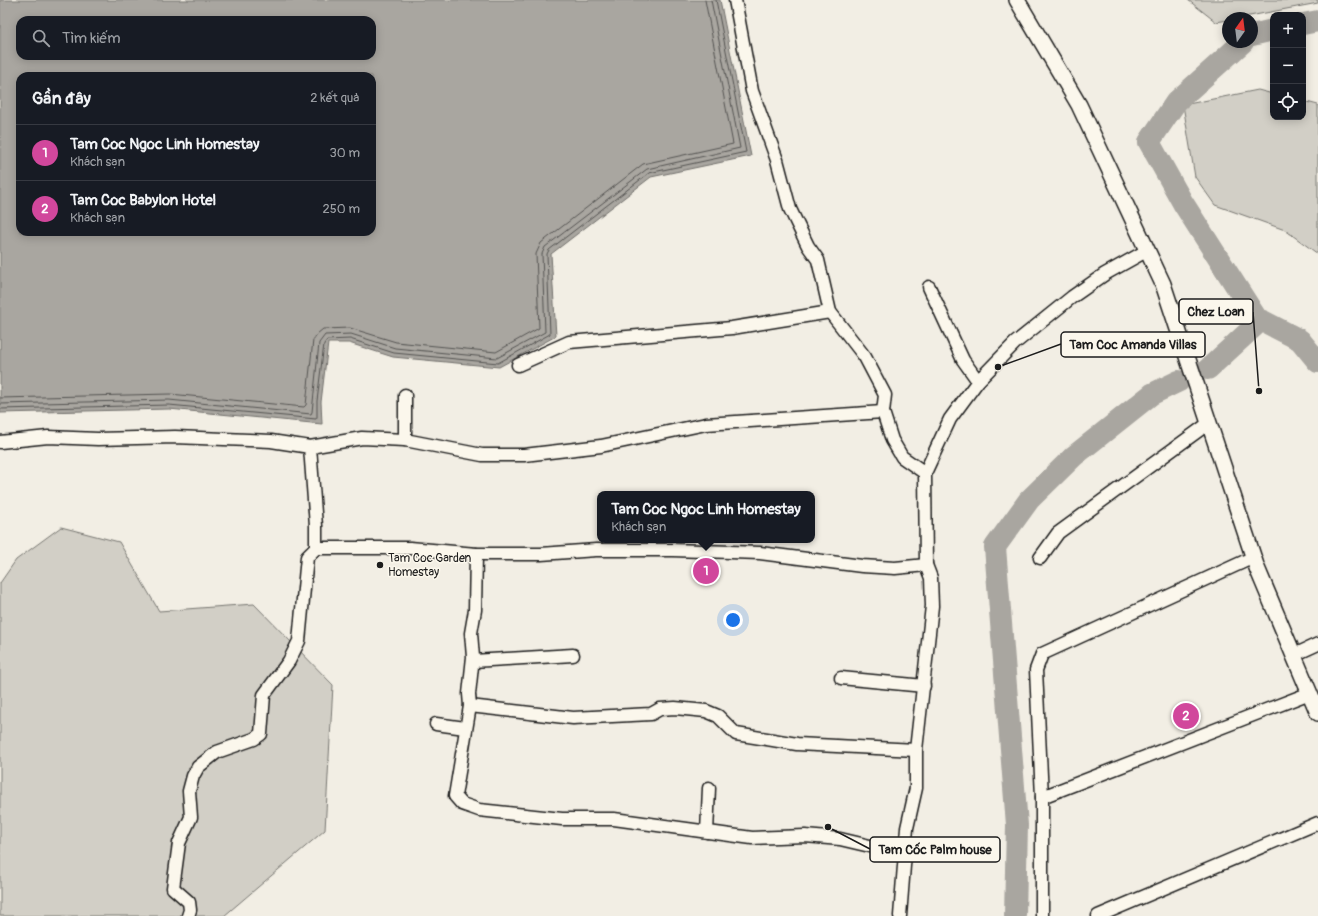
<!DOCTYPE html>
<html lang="vi">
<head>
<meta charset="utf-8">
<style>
	:root { --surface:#171b24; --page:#242831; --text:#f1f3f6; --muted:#9ea1a6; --line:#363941; --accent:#919294 }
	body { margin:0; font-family:Pangolin,sans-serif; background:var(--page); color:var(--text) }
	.controls { position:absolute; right:12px; top:12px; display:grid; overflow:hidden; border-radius:8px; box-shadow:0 2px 10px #0003 }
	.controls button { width:36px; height:36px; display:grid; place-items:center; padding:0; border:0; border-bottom:1px solid var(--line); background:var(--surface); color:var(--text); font:20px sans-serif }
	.compass { position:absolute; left:1222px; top:12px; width:36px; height:36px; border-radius:50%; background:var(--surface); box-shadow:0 2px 10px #0003; rotate:14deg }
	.you { position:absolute; left:733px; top:620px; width:14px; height:14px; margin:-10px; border:3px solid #fff; border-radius:50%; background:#1a73e8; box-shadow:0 0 0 6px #1a73e833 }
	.badge { display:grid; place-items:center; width:26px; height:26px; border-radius:50%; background:var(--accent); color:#fff; font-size:13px; font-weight:700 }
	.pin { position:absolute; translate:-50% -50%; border:2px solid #fff; box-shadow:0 1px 4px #0006 }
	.popup { position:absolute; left:597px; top:491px; width:218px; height:52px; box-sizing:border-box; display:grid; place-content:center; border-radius:8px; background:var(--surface); filter:drop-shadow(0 1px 3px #0005); font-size:13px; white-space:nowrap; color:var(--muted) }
	.popup b { font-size:15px; color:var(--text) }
	.popup::after { content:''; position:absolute; left:50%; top:100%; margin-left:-8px; border:8px solid transparent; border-top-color:var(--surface) }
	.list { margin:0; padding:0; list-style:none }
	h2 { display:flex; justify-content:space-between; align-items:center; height:52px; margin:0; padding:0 16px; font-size:17px }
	h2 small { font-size:13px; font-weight:400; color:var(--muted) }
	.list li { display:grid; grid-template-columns:26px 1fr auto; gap:12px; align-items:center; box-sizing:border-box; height:56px; padding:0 16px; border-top:1px solid var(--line) }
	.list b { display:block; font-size:15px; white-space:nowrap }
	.list p { margin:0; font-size:13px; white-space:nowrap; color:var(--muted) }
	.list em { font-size:13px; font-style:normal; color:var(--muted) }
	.icon { flex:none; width:22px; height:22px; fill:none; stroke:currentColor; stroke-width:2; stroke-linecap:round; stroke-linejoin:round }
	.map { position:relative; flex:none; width:1318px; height:916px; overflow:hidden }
	.search { position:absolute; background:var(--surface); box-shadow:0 2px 10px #0003; left:16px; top:16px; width:360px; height:44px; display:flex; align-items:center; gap:10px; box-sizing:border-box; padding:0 14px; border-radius:12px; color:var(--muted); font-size:15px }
	.panel { position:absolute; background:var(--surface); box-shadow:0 2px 10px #0003; left:16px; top:72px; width:360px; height:164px; border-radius:12px }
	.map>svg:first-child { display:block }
</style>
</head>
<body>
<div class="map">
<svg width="1318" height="916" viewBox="0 0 1318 916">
	<rect width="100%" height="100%" fill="#f2eee4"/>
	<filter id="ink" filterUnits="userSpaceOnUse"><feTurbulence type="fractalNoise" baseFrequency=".025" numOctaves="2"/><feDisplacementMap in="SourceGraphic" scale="8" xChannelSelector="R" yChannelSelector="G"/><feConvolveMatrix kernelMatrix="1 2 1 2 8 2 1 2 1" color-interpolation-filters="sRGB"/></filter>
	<g filter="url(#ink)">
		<g fill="#d2cfc6" stroke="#777671">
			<path d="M1188,0H1318V3L1239,18H1228V20L1216,22Z"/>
			<path d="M1258,90L1273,94V117H1303V101L1318,105V254L1285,230L1215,205L1195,177L1183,105Z"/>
			<path d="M61,527L119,542L159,611L254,604L333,685L325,830L224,916H0V583L16,560Z"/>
		</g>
		<path fill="#a9a6a0" stroke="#716f6b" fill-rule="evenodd" d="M0,0H720L751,156L651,177L551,254L556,336L499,367L393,357L349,343H328L321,402L322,424L169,409L0,413ZM20,20H372V56H20ZM20,76H372V232H20Z"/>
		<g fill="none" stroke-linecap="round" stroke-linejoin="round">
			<g stroke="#545351" stroke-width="1">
				<path d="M0,398L170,394L304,407L306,405L313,340L317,334L323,329L350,328L396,342L496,352L539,328L536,254L541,243L643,164L733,144L705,0"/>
				<path d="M0,404L169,400L311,414L312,412L319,343L325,335L351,334L395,348L497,358L545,332L542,254L545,247L647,169L740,148L711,0"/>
				<path d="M0,409L169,405L316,419L317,417V401L324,344L327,340L350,339L394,353L498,363L550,334L547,254L549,250L649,173L746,152L716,0"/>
			</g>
			<g stroke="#a9a6a0" stroke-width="22">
				<path d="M1303,24L1318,21"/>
				<path d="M1252,35L1273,30"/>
				<path d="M1259,322L1263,321L1300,340L1318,362"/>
				<path d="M1208,369L1259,322L1183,203L1149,142L1176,102L1243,42"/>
				<path d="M1015,916L1017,825L995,547L1029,500L1074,456L1152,394L1179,381"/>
			</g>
			<defs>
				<g id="minor">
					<path d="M735,0L752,91L777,160L790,209L808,246L818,260L830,312L865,357L885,395L883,412L892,440L902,457L925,473"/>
					<path d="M929,287L963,360L978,381"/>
					<path d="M518,365L569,342L732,328L830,312"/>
					<path d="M405,395V440L482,455H524L601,446L706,424L883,412"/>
					<path d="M0,442L48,437L98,439L175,437L271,441L310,447L316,526V548L307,557L299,641L289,661L264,695L261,734L254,739L217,752L198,767L193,776L189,791L191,817L179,843L173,888L189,902L190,910L188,916"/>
					<path d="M310,447L362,438L405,440"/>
					<path d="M316,548H410L476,554"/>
					<path d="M1040,558L1058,533L1209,423"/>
					<path d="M1294,655L1318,644"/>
					<path d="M473,661L573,655"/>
					<path d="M841,678L924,686"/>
					<path d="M470,706L573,718L651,714L660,709L675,708L706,711L718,716L736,734L797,744L916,750"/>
					<path d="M436,724L465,728"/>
					<path d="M1042,797L1310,693"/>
					<path d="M707,832L709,788"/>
					<path d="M904,854L840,839L805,836L752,838L614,819H562L479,810L462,804L455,796L470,706L469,694L473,657L471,633L475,610L476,554H541L596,550H673L760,553L862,566L895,568L926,565"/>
					<path d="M900,916L907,828L916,788V750L932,606L931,578L926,565L925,473L950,419L978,381L1015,343L1072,297L1105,274L1148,250"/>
					<path d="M1042,916V797L1036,670L1042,654L1254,557"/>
					<path d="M1098,916L1318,823"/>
				</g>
				<path id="major" d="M1017,0L1079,105L1163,284L1257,568L1318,713"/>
			</defs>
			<use href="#minor" stroke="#1c1c1c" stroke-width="15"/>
			<use href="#major" stroke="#1c1c1c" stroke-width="18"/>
			<use href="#minor" stroke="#fbf7ec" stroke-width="12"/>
			<use href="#major" stroke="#fbf7ec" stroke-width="15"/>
		</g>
	</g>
	<circle fill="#1c1c1c" stroke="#fbf7ec" stroke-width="1.5" cx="380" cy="565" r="4"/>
	<g text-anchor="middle" stroke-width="3" stroke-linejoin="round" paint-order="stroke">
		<g font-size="12" fill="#1c1c1c" stroke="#fbf7ec" text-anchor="start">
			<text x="388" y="562">Tam Coc Garden<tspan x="388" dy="14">Homestay</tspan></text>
		</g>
	</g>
	<path fill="none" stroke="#1c1c1c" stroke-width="1.5" d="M1259 391L1253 312M998 367L1061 344M828 827L870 849"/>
	<g fill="#1c1c1c" stroke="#fbf7ec" stroke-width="1.5">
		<circle cx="1259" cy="391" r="4"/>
		<circle cx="998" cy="367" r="4"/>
		<circle cx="828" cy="827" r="4"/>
	</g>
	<g fill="#fbf7ec" stroke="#1c1c1c" stroke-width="1.5">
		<rect x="1179" y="299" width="74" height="25" rx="4"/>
		<rect x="1061" y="332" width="144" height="25" rx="4"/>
		<rect x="870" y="837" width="130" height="25" rx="4"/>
	</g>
	<g font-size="13" text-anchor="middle" font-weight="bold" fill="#1c1c1c">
		<text x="1216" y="316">Chez Loan</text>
		<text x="1133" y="349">Tam Coc Amanda Villas</text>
		<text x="935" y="854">Tam Cốc Palm house</text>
	</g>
</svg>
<div class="controls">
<button>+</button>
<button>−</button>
<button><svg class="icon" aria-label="locate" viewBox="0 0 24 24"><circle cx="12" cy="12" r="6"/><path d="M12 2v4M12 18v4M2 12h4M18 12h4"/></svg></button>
</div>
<svg class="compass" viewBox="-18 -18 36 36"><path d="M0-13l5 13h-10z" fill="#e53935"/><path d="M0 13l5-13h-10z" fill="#9ea1a6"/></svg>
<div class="you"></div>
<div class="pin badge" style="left:706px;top:571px;background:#d1479c">1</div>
<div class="popup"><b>Tam Coc Ngoc Linh Homestay</b>Khách sạn</div>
<div class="pin badge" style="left:1186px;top:716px;background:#d1479c">2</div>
<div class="search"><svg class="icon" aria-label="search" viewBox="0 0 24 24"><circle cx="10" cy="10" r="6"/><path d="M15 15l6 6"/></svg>Tìm kiếm</div>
<section class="panel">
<h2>Gần đây<small>2 kết quả</small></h2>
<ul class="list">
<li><span class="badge" style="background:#d1479c">1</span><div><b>Tam Coc Ngoc Linh Homestay</b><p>Khách sạn</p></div><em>30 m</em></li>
<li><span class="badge" style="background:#d1479c">2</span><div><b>Tam Coc Babylon Hotel</b><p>Khách sạn</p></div><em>250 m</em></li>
</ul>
</section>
</div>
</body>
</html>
